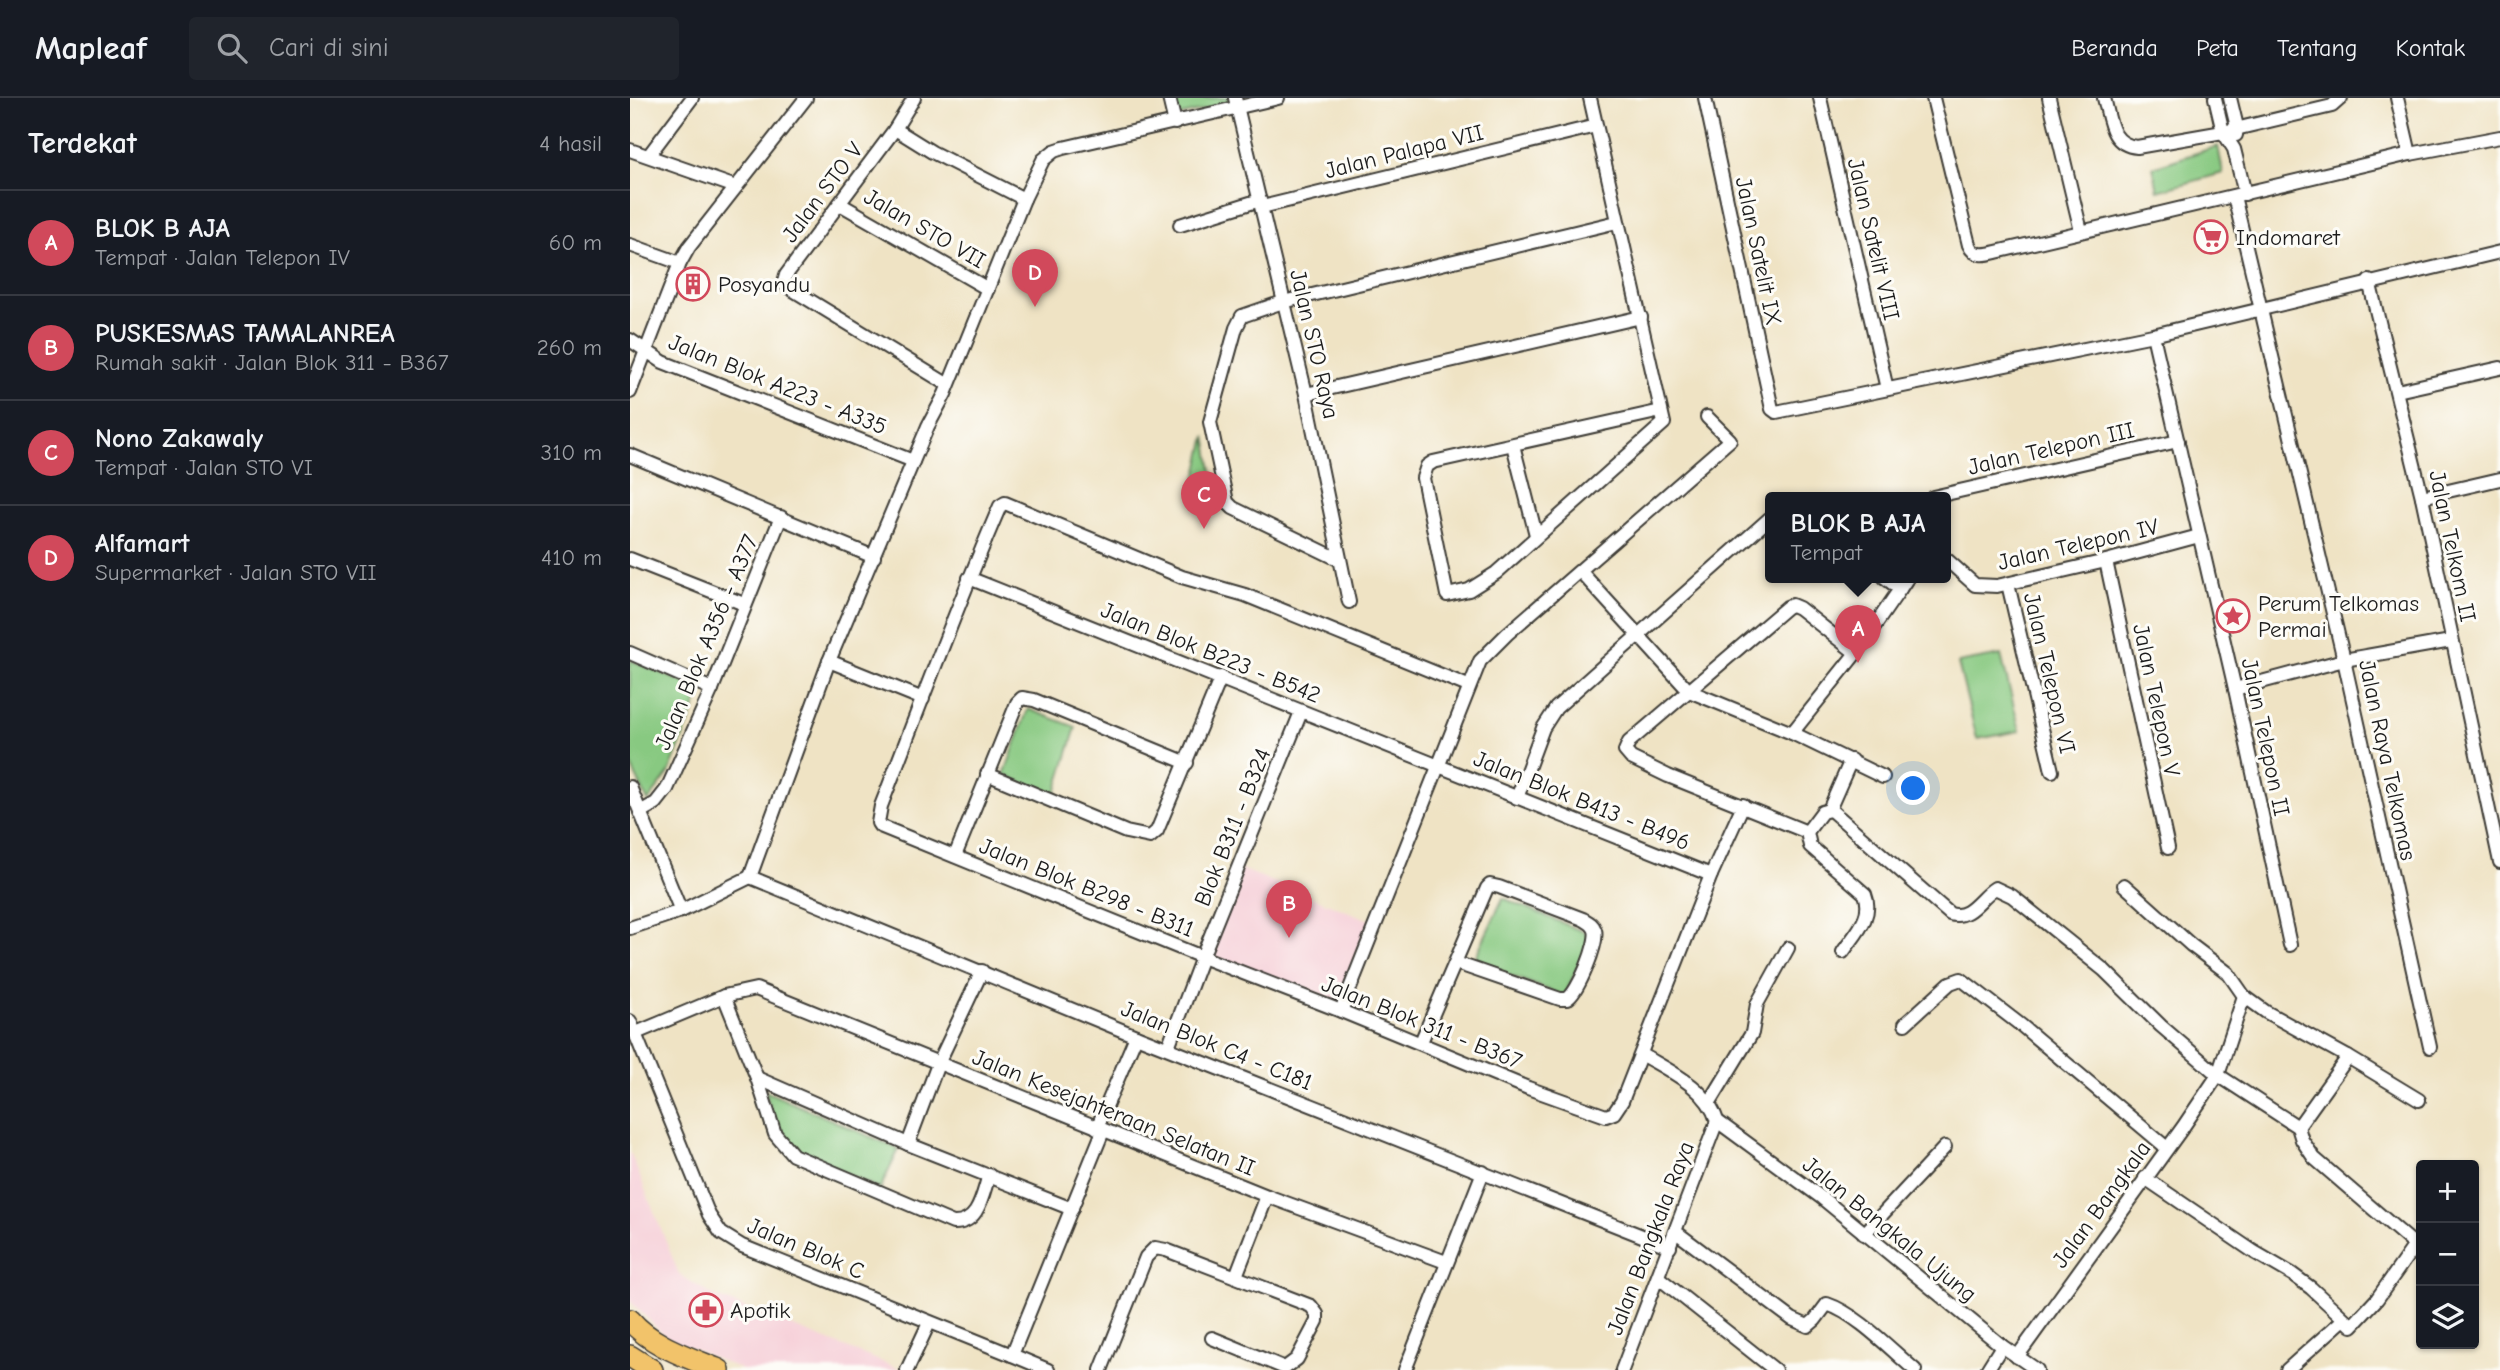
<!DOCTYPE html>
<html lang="id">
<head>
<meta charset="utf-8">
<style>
	:root { --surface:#171b24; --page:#20242c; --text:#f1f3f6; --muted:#9ea1a6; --line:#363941; --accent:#d1495b }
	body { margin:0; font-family:"Comic Neue",sans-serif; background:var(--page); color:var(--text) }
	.controls { position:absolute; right:21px; bottom:21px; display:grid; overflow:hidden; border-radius:7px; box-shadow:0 2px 5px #0004 }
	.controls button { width:63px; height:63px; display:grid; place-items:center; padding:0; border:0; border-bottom:2px solid var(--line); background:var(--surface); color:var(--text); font:35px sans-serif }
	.you { position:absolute; left:1284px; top:691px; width:24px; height:24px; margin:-18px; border:5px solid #fff; border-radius:50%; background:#1a73e8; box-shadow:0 0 0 10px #1a73e833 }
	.badge { display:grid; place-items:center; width:46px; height:46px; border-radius:50%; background:var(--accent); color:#fff; font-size:23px; font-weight:700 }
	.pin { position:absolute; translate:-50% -58px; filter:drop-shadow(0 2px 4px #0008) }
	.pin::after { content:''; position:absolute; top:37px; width:24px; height:21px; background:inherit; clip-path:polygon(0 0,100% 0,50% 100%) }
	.popup { position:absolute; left:1135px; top:394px; width:186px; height:91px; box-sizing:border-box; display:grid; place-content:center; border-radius:7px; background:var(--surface); filter:drop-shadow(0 2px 5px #0005); font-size:23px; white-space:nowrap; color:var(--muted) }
	.popup b { font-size:26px; color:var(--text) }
	.popup::after { content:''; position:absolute; left:50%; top:100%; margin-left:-14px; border:14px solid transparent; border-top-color:var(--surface) }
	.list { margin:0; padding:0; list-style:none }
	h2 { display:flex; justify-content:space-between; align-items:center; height:91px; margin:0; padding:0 28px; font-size:30px }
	h2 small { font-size:23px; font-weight:400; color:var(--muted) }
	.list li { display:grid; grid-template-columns:46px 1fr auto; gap:21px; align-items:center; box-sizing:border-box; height:105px; padding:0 28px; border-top:2px solid var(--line) }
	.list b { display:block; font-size:26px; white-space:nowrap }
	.list p { margin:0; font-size:23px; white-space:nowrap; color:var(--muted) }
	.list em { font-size:23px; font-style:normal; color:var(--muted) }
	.icon { flex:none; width:38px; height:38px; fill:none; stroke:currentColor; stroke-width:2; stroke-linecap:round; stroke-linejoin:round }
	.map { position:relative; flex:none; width:1870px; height:1272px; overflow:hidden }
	header { display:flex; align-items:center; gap:42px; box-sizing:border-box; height:98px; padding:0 35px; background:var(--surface); border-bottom:2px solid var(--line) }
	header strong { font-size:33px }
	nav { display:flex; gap:38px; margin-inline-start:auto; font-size:24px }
	.search { width:490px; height:63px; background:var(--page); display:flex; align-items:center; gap:18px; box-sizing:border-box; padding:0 24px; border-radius:7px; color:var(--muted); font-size:26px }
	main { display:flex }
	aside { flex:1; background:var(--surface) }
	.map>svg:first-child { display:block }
</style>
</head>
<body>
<header>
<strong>Mapleaf</strong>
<div class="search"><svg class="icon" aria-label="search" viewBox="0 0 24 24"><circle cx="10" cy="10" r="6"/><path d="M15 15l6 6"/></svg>Cari di sini</div>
<nav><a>Beranda</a><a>Peta</a><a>Tentang</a><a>Kontak</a></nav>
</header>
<main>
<aside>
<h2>Terdekat<small>4 hasil</small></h2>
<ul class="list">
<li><span class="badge">A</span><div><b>BLOK B AJA</b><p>Tempat · Jalan Telepon IV</p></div><em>60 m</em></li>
<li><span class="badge">B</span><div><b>PUSKESMAS TAMALANREA</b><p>Rumah sakit · Jalan Blok 311 - B367</p></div><em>260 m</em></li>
<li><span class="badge">C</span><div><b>Nono Zakawaly</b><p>Tempat · Jalan STO VI</p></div><em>310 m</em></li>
<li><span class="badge">D</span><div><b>Alfamart</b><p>Supermarket · Jalan STO VII</p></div><em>410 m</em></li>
</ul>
</aside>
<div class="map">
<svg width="1870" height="1272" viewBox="0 0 1870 1272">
	<rect width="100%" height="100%" fill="#fdfcf7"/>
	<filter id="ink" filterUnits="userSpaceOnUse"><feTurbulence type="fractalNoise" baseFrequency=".0143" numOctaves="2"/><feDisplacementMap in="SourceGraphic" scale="14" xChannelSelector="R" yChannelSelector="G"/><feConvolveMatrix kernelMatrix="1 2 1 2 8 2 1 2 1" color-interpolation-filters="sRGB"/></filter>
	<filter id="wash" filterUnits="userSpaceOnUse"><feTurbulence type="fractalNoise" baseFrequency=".00686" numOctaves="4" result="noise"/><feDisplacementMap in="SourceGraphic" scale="28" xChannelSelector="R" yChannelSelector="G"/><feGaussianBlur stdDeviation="1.57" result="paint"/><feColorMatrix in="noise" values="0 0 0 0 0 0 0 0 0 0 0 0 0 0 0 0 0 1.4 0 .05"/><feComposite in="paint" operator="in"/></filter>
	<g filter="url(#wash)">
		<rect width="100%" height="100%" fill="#efe3c4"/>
		<g fill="#f6cfd8">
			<path d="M611,771L742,823L709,906L577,857Z"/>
			<path d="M0,1054L49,1176L82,1197L273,1272H112L36,1239L0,1203Z"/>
		</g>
		<g fill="#88c981" stroke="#52724e" stroke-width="2">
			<path d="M544,0H602L603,5L549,18Z"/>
			<path d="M1588,48L1593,75L1528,93L1523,69Z"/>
			<path d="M576,338L586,395L564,390Z"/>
			<path d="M1371,557L1390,633L1347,641L1328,565Z"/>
			<path d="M0,562L72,592L39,675L18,703L0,666Z"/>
			<path d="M398,611L446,629L425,698L374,677Z"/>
			<path d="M873,800L961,837L935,898L843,864Z"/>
			<path d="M135,993L269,1051L250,1091L163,1052L148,1034Z"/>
		</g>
	</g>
	<g filter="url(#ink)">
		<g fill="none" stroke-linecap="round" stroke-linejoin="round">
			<defs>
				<g id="minor">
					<path d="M284,0L265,31L156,177L154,184L158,189L317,286"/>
					<path d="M539,0L545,25"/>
					<path d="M605,0L676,296L719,504"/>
					<path d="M960,0L1034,325L866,475L839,492L817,497L793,380L797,368L803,364L1031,313"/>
					<path d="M1075,0L1142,311L1146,314L1523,237L1870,154"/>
					<path d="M1190,0L1257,291"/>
					<path d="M1303,0L1339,147C1344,159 1355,157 1366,154L1780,56L1870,39"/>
					<path d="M1419,0L1451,133"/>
					<path d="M1474,0C1480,21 1480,47 1507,49L1593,34L1702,8L1711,0"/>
					<path d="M1585,0L1593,34L1604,51L1615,96"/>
					<path d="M1600,0L1607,29L1606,37"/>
					<path d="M1767,0L1780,56"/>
					<path d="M265,31L302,54L394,101"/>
					<path d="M0,52L106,89"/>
					<path d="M19,57L62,0"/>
					<path d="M1604,98L1714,562L1800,949"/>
					<path d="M210,106L358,191"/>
					<path d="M632,109L966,28"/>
					<path d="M550,127L630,102"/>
					<path d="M0,147L50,165"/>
					<path d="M1739,183L1792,399L1870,764"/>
					<path d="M1523,237L1605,591L1660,847"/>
					<path d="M0,242L33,264L283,363"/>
					<path d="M1767,293L1870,270"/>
					<path d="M0,294L50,165L59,149L176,0"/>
					<path d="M676,296L1011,219"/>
					<path d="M883,347L906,437"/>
					<path d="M0,357L244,459"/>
					<path d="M1303,399L1548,343"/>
					<path d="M1792,399L1870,381"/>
					<path d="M0,461L114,506"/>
					<path d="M1316,461L1345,487L1367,488L1476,463L1569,438"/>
					<path d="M710,462L603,410L597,404L580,324L606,230L612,218L653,204L987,124"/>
					<path d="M1476,463L1538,750"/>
					<path d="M951,474L1059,593L1162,635L1226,555L1270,491"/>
					<path d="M1254,479L1270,491L1278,479"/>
					<path d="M339,480L1081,777"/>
					<path d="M1378,486L1422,673"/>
					<path d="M0,555L82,591"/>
					<path d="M199,563L293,601"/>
					<path d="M838,588L615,497L552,479L375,405L370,408C327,507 290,608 251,708L248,725L250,728L572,859L711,913L898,990L976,1018L984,1015L992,1003L1081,777L1113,707"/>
					<path d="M1605,591L1714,562L1821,543"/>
					<path d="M1162,635L1253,679"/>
					<path d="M357,676L496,734L520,739L527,733L591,579"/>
					<path d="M0,689L51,813"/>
					<path d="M887,700L913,630L926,610L1140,420"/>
					<path d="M1199,712L1221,662"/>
					<path d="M10,714L26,705L37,691L82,591L151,419"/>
					<path d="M1177,734L1192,714L1199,712L1203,714L1320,816C1340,822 1350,799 1365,790L1382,798L1474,872L1531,928L1588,977L1668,1029L1718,959"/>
					<path d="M325,758L387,605L392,600L404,602L557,665"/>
					<path d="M120,779L199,563L298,328L315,296L394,101L413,62L424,53L433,50L648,0"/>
					<path d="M120,779L506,938L1040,1149"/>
					<path d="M0,830L51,813L120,779"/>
					<path d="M1213,854C1225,836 1244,819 1235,796L1180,748L1177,734L1038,678L1001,660L995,653L999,644L1157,509L1162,507L1169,510L1226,555"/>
					<path d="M94,898L127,980L145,1036L163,1057L323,1125C349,1126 352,1098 359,1077"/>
					<path d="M1614,898L1636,914L1718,959L1789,1002"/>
					<path d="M711,913L850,563L877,536L1100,342L1077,319"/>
					<path d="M0,923L79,1117L91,1135L112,1148L382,1257"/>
					<path d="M1275,926L1320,885L1331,881L1392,928L1537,1050"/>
					<path d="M6,935L94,898L126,891L637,1098L816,1164"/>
					<path d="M791,944L857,790L860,787L869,789L953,821C958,824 963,826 965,832C969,844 948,895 937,901H930L826,865"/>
					<path d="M538,949L572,859L671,614"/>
					<path d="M1011,956C1039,973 1077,989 1087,1023"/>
					<path d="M127,980L278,1046L442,1111"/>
					<path d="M1080,1004L1122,935L1127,906L1158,850"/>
					<path d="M1087,1023L1192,1100L1372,1248L1407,1272"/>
					<path d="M467,1030L506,938"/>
					<path d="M278,1046L308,966L352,873"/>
					<path d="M1515,1080L1624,1154L1662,1176L1681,1190L1722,1228L1747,1201L1785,1147L1684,1060L1672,1042L1668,1029"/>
					<path d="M1046,1134L1162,1221L1178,1228L1185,1222L1197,1206C1227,1216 1260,1251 1285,1272"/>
					<path d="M1234,1136L1315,1049"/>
					<path d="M606,1178L637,1098"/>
					<path d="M1029,1180L1145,1272"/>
					<path d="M1387,1259L1553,1029L1588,977L1614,898L1598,875L1561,847L1494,787"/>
					<path d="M277,1272L299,1225"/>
					<path d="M418,1272L382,1257L473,1033"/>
					<path d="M471,1272L516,1159L525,1150L536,1152L681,1208L687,1216V1223L667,1261L655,1270L582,1240"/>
					<path d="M775,1272L853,1074"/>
					<path d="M992,1272L1087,1023"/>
					<path d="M1357,1272L1372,1248"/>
					<path d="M1657,1272L1714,1221"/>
				</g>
				<g id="primary">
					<path d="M0,1222C22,1248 58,1259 89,1272"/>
					<path d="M0,1258L22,1272"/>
				</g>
			</defs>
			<use href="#minor" stroke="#3c3a35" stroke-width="16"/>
			<use href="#primary" stroke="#3c3a35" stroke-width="24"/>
			<use href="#minor" stroke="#fff" stroke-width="12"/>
			<use href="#primary" stroke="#f2c36a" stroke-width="21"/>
		</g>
	</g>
	<defs>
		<symbol id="supermarket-ring" viewBox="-11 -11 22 22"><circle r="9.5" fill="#fdfcf7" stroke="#d1495b" stroke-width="1.5"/><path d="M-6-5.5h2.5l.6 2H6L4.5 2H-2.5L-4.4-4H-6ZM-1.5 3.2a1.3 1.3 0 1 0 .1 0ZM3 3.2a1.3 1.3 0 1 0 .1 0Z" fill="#d1495b"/></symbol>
		<symbol id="building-ring" viewBox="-11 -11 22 22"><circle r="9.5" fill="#fdfcf7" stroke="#d1495b" stroke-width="1.5"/><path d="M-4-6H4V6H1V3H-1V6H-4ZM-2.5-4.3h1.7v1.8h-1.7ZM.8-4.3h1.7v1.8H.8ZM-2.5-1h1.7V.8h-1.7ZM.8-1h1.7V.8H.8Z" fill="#d1495b"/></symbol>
		<symbol id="sight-ring" viewBox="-11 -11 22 22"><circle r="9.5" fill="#fdfcf7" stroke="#d1495b" stroke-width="1.5"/><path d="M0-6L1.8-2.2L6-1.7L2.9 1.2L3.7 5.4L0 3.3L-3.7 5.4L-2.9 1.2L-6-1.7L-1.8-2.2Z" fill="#d1495b"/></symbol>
		<symbol id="pharmacy-ring" viewBox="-11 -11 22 22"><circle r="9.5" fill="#fdfcf7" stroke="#d1495b" stroke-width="1.5"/><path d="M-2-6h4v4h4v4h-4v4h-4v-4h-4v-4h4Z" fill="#d1495b"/></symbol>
	</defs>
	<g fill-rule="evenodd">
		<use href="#supermarket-ring" x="1562" y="120" width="38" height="38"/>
		<use href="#building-ring" x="44" y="167" width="38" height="38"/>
		<use href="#sight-ring" x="1584" y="499" width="38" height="38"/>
		<use href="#pharmacy-ring" x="57" y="1193" width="38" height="38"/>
	</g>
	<g text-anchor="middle" stroke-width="6" stroke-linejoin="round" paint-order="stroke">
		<g font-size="23" fill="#1c1c1c" stroke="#fdfcf7">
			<text transform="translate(774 53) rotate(-14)" y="8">Jalan Palapa VII</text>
			<text transform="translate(192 94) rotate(-53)" y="8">Jalan STO V</text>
			<text transform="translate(295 130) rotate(30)" y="8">Jalan STO VII</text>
			<text transform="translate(1244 141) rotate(77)" y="8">Jalan Satelit VIII</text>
			<text transform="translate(1129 153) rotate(78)" y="8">Jalan Satelit IX</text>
			<text transform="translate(685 246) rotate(77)" y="8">Jalan STO Raya</text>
			<text transform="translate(148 286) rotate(22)" y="8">Jalan Blok A223 - A335</text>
			<text transform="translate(1421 350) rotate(-13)" y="8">Jalan Telepon III</text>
			<text transform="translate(1448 446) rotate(-13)" y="8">Jalan Telepon IV</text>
			<text transform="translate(1823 448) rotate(78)" y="8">Jalan Telkom II</text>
			<text transform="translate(76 544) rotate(-67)" y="8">Jalan Blok A356 - A377</text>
			<text transform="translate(581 554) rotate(22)" y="8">Jalan Blok B223 - B542</text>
			<text transform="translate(1420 575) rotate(77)" y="8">Jalan Telepon VI</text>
			<text transform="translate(1527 602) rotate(78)" y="8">Jalan Telepon V</text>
			<text transform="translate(1636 639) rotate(78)" y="8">Jalan Telepon II</text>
			<text transform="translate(1758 662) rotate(78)" y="8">Jalan Raya Telkomas</text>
			<text transform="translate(952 702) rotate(22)" y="8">Jalan Blok B413 - B496</text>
			<text transform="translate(602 729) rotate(-68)" y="8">Blok B311 - B324</text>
			<text transform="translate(457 789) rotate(22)" y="8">Jalan Blok B298 - B311</text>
			<text transform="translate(792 924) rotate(22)" y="8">Jalan Blok 311 - B367</text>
			<text transform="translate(587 947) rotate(22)" y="8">Jalan Blok C4 - C181</text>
			<text transform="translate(484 1014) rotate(22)" y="8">Jalan Kesejahteraan Selatan II</text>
			<text transform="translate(1471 1106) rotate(-54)" y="8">Jalan Bangkala</text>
			<text transform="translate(1260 1131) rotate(39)" y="8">Jalan Bangkala Ujung</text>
			<text transform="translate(1020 1140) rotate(-69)" y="8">Jalan Bangkala Raya</text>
			<text transform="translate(176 1150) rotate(23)" y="8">Jalan Blok C</text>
		</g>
		<g font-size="23" fill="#1c1c1c" stroke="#fdfcf7" text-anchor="start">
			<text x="1606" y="147">Indomaret</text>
			<text x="88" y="194">Posyandu</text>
			<text x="1628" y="513">Perum Telkomas<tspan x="1628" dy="26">Permai</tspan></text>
			<text x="100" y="1220">Apotik</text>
		</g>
	</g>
</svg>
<div class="controls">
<button>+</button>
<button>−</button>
<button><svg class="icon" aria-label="layers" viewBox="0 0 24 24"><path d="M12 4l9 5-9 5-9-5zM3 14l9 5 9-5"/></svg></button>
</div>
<div class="you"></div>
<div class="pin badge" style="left:1228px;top:565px">A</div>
<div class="popup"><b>BLOK B AJA</b>Tempat</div>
<div class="pin badge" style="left:659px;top:840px">B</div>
<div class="pin badge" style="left:574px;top:431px">C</div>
<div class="pin badge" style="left:405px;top:209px">D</div>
</div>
</main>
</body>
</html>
